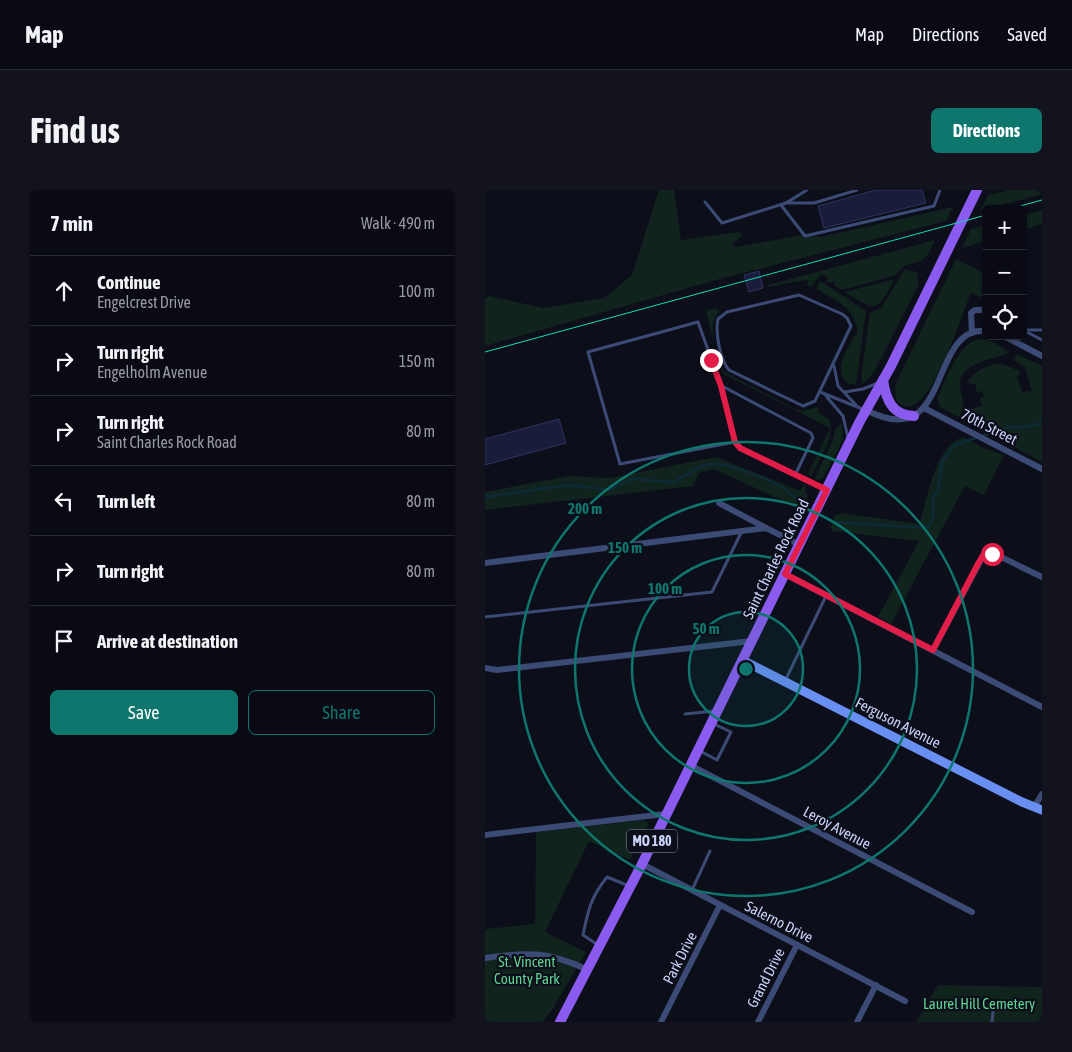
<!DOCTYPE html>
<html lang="en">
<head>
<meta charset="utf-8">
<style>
	:root { --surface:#090a14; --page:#12131d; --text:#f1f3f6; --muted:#999aa0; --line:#292b34; --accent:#0f766e }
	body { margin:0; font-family:"Asap Condensed",sans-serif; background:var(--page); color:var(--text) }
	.controls { position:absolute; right:15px; top:15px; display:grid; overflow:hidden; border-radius:8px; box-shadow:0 1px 4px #0004 }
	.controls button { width:45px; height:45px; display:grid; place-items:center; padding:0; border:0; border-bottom:1px solid var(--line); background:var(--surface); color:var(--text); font:25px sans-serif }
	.stop { position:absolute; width:15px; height:15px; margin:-11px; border:4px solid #e11d48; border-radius:50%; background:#fff }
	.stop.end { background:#e11d48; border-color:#fff; box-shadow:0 1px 5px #0008 }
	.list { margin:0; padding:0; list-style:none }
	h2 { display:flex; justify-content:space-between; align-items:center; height:65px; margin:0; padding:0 20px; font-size:21px }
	h2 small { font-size:16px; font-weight:400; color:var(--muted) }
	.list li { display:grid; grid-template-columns:32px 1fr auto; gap:15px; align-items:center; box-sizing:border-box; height:70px; padding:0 20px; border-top:1px solid var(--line) }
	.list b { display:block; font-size:19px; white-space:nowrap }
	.list p { margin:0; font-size:16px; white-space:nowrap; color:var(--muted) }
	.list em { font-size:16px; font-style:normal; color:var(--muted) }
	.actions { display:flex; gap:10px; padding:15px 20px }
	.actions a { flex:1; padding:11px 0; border:1px solid var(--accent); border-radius:8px; text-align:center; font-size:18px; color:var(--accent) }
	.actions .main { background:var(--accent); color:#fff }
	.icon { flex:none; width:28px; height:28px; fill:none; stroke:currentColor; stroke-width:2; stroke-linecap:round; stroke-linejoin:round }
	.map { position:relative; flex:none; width:557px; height:832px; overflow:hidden; border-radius:8px }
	header { display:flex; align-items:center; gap:30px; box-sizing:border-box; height:70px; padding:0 25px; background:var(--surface); border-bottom:1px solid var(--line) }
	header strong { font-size:24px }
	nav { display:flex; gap:28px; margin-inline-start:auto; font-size:18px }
	.intro { display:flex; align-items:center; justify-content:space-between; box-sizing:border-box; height:120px; padding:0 30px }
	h1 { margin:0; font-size:35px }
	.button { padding:12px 22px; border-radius:8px; background:var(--accent); color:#fff; font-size:18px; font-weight:700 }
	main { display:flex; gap:30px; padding:0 30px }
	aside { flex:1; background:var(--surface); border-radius:8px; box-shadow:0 1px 4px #0004 }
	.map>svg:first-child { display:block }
</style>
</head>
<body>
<header>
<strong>Map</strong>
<nav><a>Map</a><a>Directions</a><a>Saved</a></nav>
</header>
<div class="intro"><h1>Find us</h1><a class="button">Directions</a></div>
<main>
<aside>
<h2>7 min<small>Walk · 490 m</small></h2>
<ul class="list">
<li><svg class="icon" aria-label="ahead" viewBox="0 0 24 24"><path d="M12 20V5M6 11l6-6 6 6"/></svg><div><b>Continue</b><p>Engelcrest Drive</p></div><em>100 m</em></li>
<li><svg class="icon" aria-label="right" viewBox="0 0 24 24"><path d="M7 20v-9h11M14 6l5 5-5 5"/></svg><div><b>Turn right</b><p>Engelholm Avenue</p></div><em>150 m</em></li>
<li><svg class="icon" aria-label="right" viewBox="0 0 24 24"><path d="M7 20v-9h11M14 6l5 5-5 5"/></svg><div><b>Turn right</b><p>Saint Charles Rock Road</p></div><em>80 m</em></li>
<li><svg class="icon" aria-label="left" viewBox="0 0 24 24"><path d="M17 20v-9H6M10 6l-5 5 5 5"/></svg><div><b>Turn left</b></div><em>80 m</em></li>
<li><svg class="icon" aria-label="right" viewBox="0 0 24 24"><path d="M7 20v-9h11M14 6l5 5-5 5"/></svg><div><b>Turn right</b></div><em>80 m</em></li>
<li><svg class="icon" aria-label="arrive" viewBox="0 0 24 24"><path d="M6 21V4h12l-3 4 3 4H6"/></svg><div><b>Arrive at destination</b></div></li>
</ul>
<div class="actions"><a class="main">Save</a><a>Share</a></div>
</aside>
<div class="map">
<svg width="557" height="832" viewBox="0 0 557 832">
	<rect width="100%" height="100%" fill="#0c0e1a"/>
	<g fill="#10231d">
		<path d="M174,0H189L196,50L254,42L258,45L247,54L250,57L324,44L336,47L468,17L461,31L231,90L0,156V108L4,106L59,118L119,108L147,85Z"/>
		<path d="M524,0H557V4L495,21L503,5Z"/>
		<path d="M557,20V34L538,40V25Z"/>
		<path d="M501,35V51L477,58L486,39Z"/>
		<path d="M450,50C441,70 440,71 419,76L411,85L357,100L348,95L350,93L347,91L346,93L341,91L343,88L336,84L326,97L322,95L324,91L321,90L284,97L283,95Z"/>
		<path d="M471,69L501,84V110L486,103C478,119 441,247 411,210L410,195Z"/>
		<path d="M420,79L432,82L434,94L389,182L378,194L376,187L385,123L397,117Z"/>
		<path d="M410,89C391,122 393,123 360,102Z"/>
		<path d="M337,92L381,121L371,195L362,193C346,178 365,155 373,140C366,114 352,112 332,99L333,93Z"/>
		<path d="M232,118L235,121C221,132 230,171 241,183L310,219L318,221L333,217L334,223L344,229C351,247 334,270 326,286L323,284L345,238L239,184L234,176L221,120Z"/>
		<path d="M495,149L507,151L524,162L519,165C501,171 470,174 476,201C478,212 481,216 474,227L455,217L452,208C462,189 472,153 495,149Z"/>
		<path d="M532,164L557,176V272L481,231L486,219L497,216L495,208L499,207L497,201L492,203L490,194L482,193C487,182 503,174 515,174C521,174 529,179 534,181L535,185L532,187L537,202L547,201L540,177L529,170Z"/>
		<path d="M357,233L358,250L338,288L333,290L330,288L348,249L350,239Z"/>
		<path d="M479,247L496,257L519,265L499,305L480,296L406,434L393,427L434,351L347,341L346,337L350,325L357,323L434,334C443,309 450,254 479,247Z"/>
		<path d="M231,267L315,301L319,294L321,296L320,300L323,306L311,330L309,329L313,318L229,279L214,283L208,296L0,320V302L83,286L125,288Z"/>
		<path d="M159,630L164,634L145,670L104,651L60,742L101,762L67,820L58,832H0V739L50,734L51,642Z"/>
		<path d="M453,795L557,797V832H431Z"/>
	</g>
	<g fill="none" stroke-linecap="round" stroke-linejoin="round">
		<g stroke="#0e2a37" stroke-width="2.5">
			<path d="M0,307L83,295L124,300L147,289L189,292C200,286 208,279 220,275C237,270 276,286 292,294C301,299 308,307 317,313"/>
			<path d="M347,332L442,338L448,328V307L453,300L457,271L470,255L524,237H540L557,233"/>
		</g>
	</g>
	<g fill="#1a1d39" stroke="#2e3463">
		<path d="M391,0H437L441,13L339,38L333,16Z"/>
		<path d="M274,81L278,98L264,102L259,85Z"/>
		<path d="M74,229L81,253L0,275V249Z"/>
	</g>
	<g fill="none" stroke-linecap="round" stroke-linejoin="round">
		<g stroke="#3b4b75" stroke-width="3">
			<path d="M322,0L301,13H329L372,0"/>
			<path d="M220,12L237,33L301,13"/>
			<path d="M296,15L320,46L449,16L455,0"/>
			<path d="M314,105L357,124L362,128L366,136L330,211L318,216L244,180C235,170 230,142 233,129L242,122Z"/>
			<path d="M538,140L557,150"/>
			<path d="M540,140H557"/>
			<path d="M349,176L353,196L371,215"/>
			<path d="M237,196L326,243L328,248L310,285"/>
			<path d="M335,202L380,220"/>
			<path d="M360,202L378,199L393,193"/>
			<path d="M341,206L358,226L363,248"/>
			<path d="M250,252L135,274L103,162L213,132L236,196L250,252L255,258L339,298"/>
			<path d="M0,427L227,402L256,343"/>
			<path d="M300,491L341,406"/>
			<path d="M200,524L229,521"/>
			<path d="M215,561L232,570L246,542L229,534"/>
			<path d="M207,700L225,661"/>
			<path d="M113,755L98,745C103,720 106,707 122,687L144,696"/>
			<path d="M507,832L508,822"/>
		</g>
		<g stroke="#3b4b75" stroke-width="6">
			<path d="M487,143L486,123L490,120H501"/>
			<path d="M519,146L557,166"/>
			<path d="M439,218L557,279"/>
			<path d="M381,220C468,265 442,136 501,141"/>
			<path d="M234,313L281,338"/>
			<path d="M0,373L281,338L315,355"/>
			<path d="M300,384L557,517"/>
			<path d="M448,460L499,364L512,365L557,387"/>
			<path d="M0,478L12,480L267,451"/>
			<path d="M205,575L487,722"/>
			<path d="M549,617L557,604"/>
			<path d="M0,645L180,624"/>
			<path d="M157,674L420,811"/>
			<path d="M0,768C41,762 62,761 101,779"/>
			<path d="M176,832L235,715"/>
			<path d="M273,832L312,755"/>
			<path d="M372,832L391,795"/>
		</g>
		<path stroke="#698ff2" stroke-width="9" d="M257,470L537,612L557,620"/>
		<g stroke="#8b5bf0" stroke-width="10">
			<path d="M398,190C401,210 407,225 429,226"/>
			<path d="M75,832L157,674L375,231L406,176L492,0"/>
		</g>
		<g stroke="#14dcb3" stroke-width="1">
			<path d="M524,19L557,10"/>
			<path d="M0,162L501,25"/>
		</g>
	</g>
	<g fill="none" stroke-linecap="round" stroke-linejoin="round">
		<path stroke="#e11d48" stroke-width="6" d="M226,170L236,196L250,252L255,258L342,300L300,384L448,460L494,372L499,364H507"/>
	</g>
	<circle cx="261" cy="479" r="57" fill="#0f766e" fill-opacity=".12"/>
	<g fill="none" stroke="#0f766e" stroke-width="2.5">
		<circle cx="261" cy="479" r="57"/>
		<circle cx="261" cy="479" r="114"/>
		<circle cx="261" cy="479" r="171"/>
		<circle cx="261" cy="479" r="227"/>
	</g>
	<g text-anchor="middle" stroke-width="4.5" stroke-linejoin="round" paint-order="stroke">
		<rect fill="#0c0e1a" stroke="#9198b7" stroke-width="1" x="142" y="639.5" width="50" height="23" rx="4"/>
		<g font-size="14" font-weight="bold" fill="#cad3fa">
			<text x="167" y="656">MO 180</text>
		</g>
		<g font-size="15" fill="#cad3fa" stroke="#0c0e1a">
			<text transform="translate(504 237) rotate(27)" y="5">70th Street</text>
			<text transform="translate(291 369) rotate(-64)" y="5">Saint Charles Rock Road</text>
			<text transform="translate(413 533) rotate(27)" y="5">Ferguson Avenue</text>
			<text transform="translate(352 638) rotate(28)" y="5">Leroy Avenue</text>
			<text transform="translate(294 732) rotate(27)" y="5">Salerno Drive</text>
			<text transform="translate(195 768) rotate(-63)" y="5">Park Drive</text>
			<text transform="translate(281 788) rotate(-63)" y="5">Grand Drive</text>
		</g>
		<g font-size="15" fill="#5ed292" stroke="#0c0e1a">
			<text x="42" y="777">St. Vincent<tspan x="42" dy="17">County Park</tspan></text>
			<text x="494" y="819">Laurel Hill Cemetery</text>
		</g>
	</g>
	<circle cx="261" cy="479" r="8" fill="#0f766e" stroke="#0c0e1a" stroke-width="2.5"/>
	<g font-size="15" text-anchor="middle" font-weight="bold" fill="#0f766e" stroke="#0c0e1a" stroke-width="4.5" stroke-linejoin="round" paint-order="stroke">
		<text x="100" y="324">200 m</text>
		<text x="140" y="363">150 m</text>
		<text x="180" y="404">100 m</text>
		<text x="221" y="444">50 m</text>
	</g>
</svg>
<div class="controls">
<button>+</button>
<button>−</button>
<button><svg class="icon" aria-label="locate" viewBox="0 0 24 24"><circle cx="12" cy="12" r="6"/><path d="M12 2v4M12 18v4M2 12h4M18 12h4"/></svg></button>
</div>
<div class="stop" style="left:507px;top:364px"></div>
<div class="stop end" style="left:226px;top:170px"></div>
</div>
</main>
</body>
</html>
